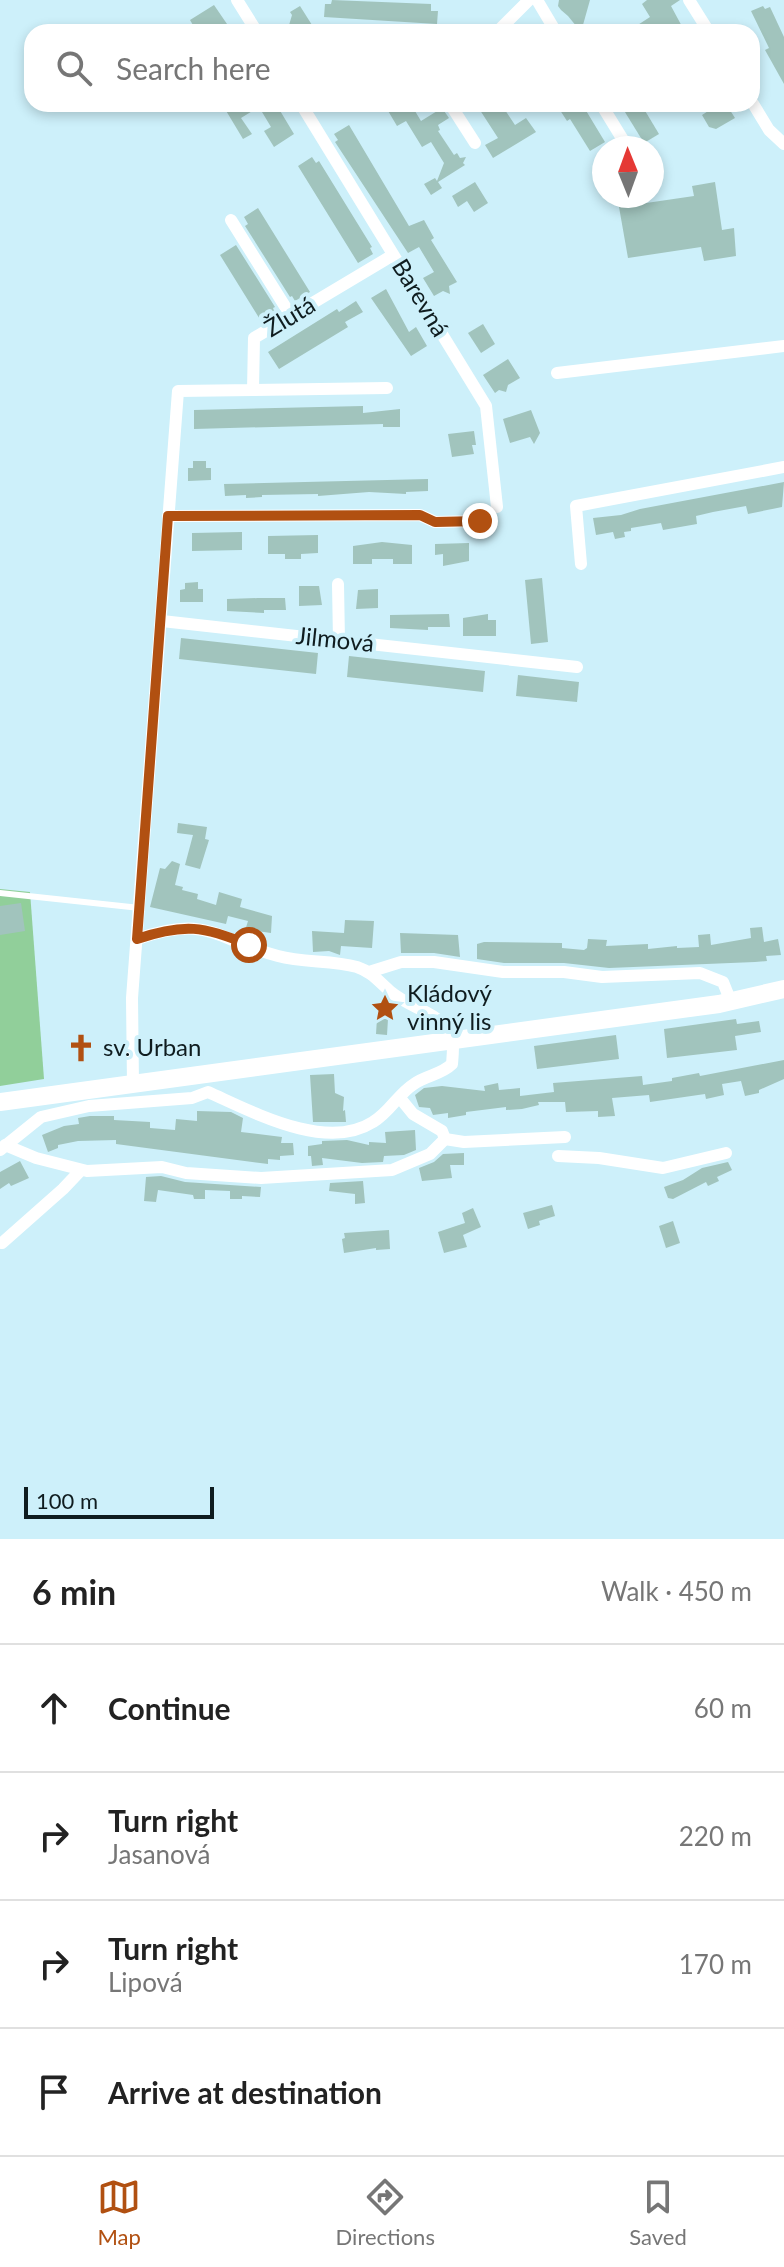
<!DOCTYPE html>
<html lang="en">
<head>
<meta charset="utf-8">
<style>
	:root { --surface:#fff; --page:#f6f6f6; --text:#222; --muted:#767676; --line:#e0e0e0; --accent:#b15011 }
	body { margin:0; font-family:Lato,sans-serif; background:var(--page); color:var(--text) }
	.compass { position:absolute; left:592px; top:136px; width:72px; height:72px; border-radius:50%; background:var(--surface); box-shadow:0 4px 12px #0003; rotate:359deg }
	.scale { position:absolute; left:24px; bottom:20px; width:190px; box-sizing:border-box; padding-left:8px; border:4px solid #0f1c1f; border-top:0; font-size:22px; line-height:28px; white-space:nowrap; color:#0f1c1f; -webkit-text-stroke:6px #cdf0fa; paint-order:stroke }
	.stop { position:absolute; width:24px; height:24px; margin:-18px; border:6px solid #b15011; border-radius:50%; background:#fff }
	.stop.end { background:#b15011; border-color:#fff; box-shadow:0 2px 8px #0008 }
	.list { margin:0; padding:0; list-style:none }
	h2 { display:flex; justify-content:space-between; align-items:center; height:104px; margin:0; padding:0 32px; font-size:34px }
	h2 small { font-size:26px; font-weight:400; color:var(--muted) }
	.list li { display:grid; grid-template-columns:52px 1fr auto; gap:24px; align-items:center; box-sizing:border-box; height:128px; padding:0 32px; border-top:2px solid var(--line) }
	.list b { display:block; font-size:30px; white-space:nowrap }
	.list p { margin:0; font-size:26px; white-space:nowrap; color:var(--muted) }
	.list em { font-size:26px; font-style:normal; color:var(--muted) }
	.icon { flex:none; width:44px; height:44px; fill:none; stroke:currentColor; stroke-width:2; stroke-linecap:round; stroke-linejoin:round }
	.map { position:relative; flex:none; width:784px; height:1539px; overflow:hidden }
	.search { position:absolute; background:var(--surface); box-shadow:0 4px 12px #0003; left:24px; right:24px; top:24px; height:88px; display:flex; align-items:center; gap:20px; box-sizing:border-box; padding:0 28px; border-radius:24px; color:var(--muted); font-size:30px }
	.sheet { height:616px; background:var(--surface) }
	nav { display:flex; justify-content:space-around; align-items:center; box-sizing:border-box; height:112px; border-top:2px solid var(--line); background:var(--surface); font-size:22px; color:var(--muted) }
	nav a { display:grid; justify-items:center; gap:4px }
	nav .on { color:var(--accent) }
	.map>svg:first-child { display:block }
</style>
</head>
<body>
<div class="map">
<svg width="784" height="1539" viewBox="0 0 784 1539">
	<rect width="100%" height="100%" fill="#cdf0fa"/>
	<path fill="#91cf9a" d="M0,889L30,892L44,1079L0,1086Z"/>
	<g fill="#a1c4bd">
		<path d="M332,0L431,4V11H438L437,24L324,17L325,4H331Z"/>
		<path d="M559,0H590L581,32L568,16L561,10L558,6Z"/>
		<path d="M647,0H680L671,6L685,32H627L650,17L642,4Z"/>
		<path d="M214,5L227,24L221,28L223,32H209L205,26L197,32L190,20Z"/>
		<path d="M300,6L312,25L301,32H287L292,15L290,12Z"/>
		<path d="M763,6L765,9L770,7L784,37V84L765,50L769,48L751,11Z"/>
		<path d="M222,104H276L294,134L274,147L264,131L271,127L259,107L241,118L252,134L243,139Z"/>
		<path d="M384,104H405L408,108L412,106L421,121L442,108L449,118L438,125L440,130L438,131L454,155L457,153L460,158L466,157L463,163L465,165L438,182L442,188L431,195L424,184L435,178L437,181L444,163L431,142L422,147L406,121L397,126Z"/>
		<path d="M476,104H501L515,125L526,118L536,132L493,158L485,145L498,138Z"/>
		<path d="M556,104H582L605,142L590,151L570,119L567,121Z"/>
		<path d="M620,104H641L659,134L644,143Z"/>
		<path d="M711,104H726L735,118L716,129L709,127L702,115L713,108Z"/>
		<path d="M349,125L409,226L424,220L434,238L431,240L457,282L449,286L450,294L443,291L434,296L423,278L434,272L419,247L408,253L335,142L338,140L334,134Z"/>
		<path d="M312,157L316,163L319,161L372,247L370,248L373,254L358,263L298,166Z"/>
		<path d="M475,182L488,203L474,212L467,201L458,207L452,196Z"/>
		<path d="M715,182L722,230L734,228L736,256L704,261L701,247L628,258L619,207L694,196L692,186Z"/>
		<path d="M258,208L310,292L295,301L292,296L290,297L245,226L248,224L244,217Z"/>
		<path d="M236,245L275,307L273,308L275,313L261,321L220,255Z"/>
		<path d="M386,289L409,332L416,327L427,346L411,356L371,298Z"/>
		<path d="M356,301L363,312L345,322L348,327L279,369L268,352L337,309L339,312Z"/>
		<path d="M483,324L495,344L481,353L468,333Z"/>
		<path d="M508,359L520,378L508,385L506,392L499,390L495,393L483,375Z"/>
		<path d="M363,406V413L400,409V427H383V424L194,429V410Z"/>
		<path d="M531,410L540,433L534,444L530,437L510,443L503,419Z"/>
		<path d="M474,431L476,445H472L474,454L452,457L448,434Z"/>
		<path d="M193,461H206V468H211V480L188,481V468H193Z"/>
		<path d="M428,479V491L406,492V494L369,492L318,496V494L262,495V497L246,498V495L225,496L224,484Z"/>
		<path d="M784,482L782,507L748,514L746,506L713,512L696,516L697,524L663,530L661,523L631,528V531L624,532L625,537L615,539L613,532L596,535L593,518L621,515L640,509Z"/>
		<path d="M242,532V550L192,551V533Z"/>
		<path d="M318,535V553L301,554V559H285V554H268V536Z"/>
		<path d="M382,542L412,545V564H393V559H372V564H353V546Z"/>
		<path d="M469,543V561L443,566V554L435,555V544Z"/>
		<path d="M542,578L548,642L531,644L525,580Z"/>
		<path d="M198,582V589H203V602H180V590L185,589V583Z"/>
		<path d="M299,586H319L322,605L299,606Z"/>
		<path d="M378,589V608L356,609L358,590Z"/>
		<path d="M258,598H285L286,610H264V613L227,611V599Z"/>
		<path d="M449,614L450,627H428V630L390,628V615Z"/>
		<path d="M488,614V620H496V636H463V618Z"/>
		<path d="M181,638L318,653L316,674L179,659Z"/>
		<path d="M349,656L485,671L483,692L347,677Z"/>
		<path d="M518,675L579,682L577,702L516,696Z"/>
		<path d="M178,823L207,827L205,839L209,840L200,869L185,865L193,835L177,833Z"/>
		<path d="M172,861L180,864L175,885L183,887L182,890L198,894L197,899L216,905L219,892L242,899L240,907L272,916L271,933L257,931L255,936L244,934L248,921L228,916L226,924L150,907L160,868L165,869Z"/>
		<path d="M21,903L25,931L0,935V906Z"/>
		<path d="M345,920L374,921L372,948L341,946L340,955L329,951L313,952L312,931L344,933Z"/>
		<path d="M762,927L764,942L778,939L781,955L766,956L767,961L755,962L609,968L564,963H504L477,959V944L484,942L562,943V948L584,950L587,948L588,939L607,940L606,946L648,944V949L677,946V948L699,947L698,935L710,934L711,945L751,938L750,928Z"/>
		<path d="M400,933L458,935L460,957L434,953H401Z"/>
		<path d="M378,1003H389L387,1035L376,1034Z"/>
		<path d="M736,1019L737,1024L759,1021L761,1032L735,1036L737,1050L667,1058L664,1029Z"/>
		<path d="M616,1035L619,1059L537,1069L534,1046Z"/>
		<path d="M784,1060V1079L759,1090V1093L745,1096L741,1081L722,1084L724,1095L706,1099L705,1094L650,1102L649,1095L612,1098L615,1116L598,1117V1111L566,1112L565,1102H538L539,1105L522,1109L506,1110V1107L466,1112V1115L448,1118V1113L433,1115L430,1108L419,1107L415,1095L424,1088L442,1086L485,1091L484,1086L498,1083L499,1090L520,1088V1096L554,1092L553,1083L642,1076L643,1085L672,1081V1078L699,1073L700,1076Z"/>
		<path d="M334,1074L335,1093L344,1097L343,1111L345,1110L346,1122H313L310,1075Z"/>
		<path d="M197,1111L231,1112L243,1118L241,1132L282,1137L281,1143H293L294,1155L280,1156V1160L268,1159V1164L116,1144V1140L78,1141L58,1145V1148L48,1152L42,1135L64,1126L79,1124L78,1118L90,1116H114V1120L150,1122V1128L175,1130L176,1119L197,1121Z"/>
		<path d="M415,1130L416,1150L404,1155L384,1156L383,1162L362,1163L322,1158L323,1165L312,1166L311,1156H308V1146L322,1144V1141L347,1140L369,1145V1142L386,1143L385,1132Z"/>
		<path d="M464,1153V1165H450L452,1178L422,1181L419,1168L434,1162L443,1154Z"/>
		<path d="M20,1161L29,1178L11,1186L9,1183L0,1189V1172Z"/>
		<path d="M728,1162L732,1170L717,1177L719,1181L708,1186L706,1182L673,1199L668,1198L664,1187L683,1180L702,1168Z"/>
		<path d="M161,1176L185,1182L261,1187L260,1197L242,1196V1199H230V1191L205,1190V1199H194L193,1195L158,1190L156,1202L144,1201L146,1177Z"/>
		<path d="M363,1181L365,1203L355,1204V1194L329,1191L330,1183Z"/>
		<path d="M552,1205L555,1216L539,1221L540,1225L528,1229L523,1213Z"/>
		<path d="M473,1208L481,1227L463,1235L467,1247L444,1253L438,1232L465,1223L462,1213Z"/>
		<path d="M673,1221L680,1243L666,1248L659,1226Z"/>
		<path d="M389,1230L390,1249L376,1250V1248L344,1253L342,1239L345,1238L344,1233Z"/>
	</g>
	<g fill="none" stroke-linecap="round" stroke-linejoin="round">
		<path stroke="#fff" stroke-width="6" d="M0,893L140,908"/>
		<g stroke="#fff" stroke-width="12">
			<path d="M237,0L257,32"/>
			<path d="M537,0L556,32"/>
			<path d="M689,0L709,32"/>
			<path d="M497,32L529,0"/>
			<path d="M752,102L769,130L784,144"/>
			<path d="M301,104L486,406L497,507"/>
			<path d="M450,104L475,143"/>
			<path d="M601,104L628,148"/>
			<path d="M231,220L291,316"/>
			<path d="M557,373L784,346"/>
			<path d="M253,390L387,388"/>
			<path d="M168,516L420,515L435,522L480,521"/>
			<path d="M581,564L576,506L784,467"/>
			<path d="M338,584L339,641"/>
			<path d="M162,621L577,667"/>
			<path d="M369,972L401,962H434L503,972H564L602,977L700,973L723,982L731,1002"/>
			<path d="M133,1084L132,998L178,391L253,390L254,338L393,255"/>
			<path d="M445,1139L464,1142L565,1137"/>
			<path d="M5,1145L36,1158L87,1171L162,1167L186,1173L261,1178L392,1170L430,1154L445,1139L442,1131L413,1114L400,1098"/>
			<path d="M0,1150L41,1117L89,1106L192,1098L208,1092C253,1112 326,1152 373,1122C390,1112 398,1094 414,1084C426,1075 441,1075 452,1064C453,1051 455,1040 447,1029C434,1011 407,1006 391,992C379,982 372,972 357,967C331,960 303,963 278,956C214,939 209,914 137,939"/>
			<path d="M558,1156L599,1158L663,1168L726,1153"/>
			<path d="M2,1243L63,1189L81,1170"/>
		</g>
		<path stroke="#fff" stroke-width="18" d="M0,1102L719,1004L784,989"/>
	</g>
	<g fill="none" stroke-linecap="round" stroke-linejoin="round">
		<path stroke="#b15011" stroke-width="10" d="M249,945C204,926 184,923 137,939L168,516L420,515L435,522L480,521"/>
	</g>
	<defs>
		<symbol id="sight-bare" viewBox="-9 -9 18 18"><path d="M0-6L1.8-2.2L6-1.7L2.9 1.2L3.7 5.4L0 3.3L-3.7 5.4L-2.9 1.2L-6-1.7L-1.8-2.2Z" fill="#b15011" stroke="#cdf0fa" stroke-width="2.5" paint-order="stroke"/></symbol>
		<symbol id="church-bare" viewBox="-9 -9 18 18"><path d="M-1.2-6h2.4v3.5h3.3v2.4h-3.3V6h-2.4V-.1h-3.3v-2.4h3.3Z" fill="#b15011" stroke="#cdf0fa" stroke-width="2.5" paint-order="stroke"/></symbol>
	</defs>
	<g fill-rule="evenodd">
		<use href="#sight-bare" x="365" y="988" width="40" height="40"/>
		<use href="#church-bare" x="61" y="1028" width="40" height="40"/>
	</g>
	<g text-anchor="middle" stroke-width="8" stroke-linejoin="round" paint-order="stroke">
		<g font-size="24" fill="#0f1c1f" stroke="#cdf0fa">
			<text transform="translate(420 298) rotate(59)" y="8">Barevná</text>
			<text transform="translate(290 317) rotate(-31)" y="8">Žlutá</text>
			<text transform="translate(335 640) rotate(6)" y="8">Jilmová</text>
		</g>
		<g font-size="24" fill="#0f1c1f" stroke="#cdf0fa" text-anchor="start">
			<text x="407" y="1002">Kládový<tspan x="407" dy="28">vinný lis</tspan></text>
			<text x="103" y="1056">sv. Urban</text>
		</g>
	</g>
</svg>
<svg class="compass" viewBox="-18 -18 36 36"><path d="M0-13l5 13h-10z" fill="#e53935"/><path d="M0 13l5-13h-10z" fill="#767676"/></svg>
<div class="scale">100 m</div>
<div class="stop" style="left:249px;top:945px"></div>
<div class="stop end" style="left:480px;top:521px"></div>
<div class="search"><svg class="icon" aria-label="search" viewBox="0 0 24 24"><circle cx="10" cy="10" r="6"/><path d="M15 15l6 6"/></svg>Search here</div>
</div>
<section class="sheet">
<h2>6 min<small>Walk · 450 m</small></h2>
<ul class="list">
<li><svg class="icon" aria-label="ahead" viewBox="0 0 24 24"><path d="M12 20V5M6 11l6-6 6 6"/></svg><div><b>Continue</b></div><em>60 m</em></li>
<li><svg class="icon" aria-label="right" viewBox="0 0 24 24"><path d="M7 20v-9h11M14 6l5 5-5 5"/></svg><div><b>Turn right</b><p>Jasanová</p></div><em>220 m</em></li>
<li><svg class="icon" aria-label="right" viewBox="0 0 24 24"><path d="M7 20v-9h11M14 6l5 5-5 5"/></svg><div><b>Turn right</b><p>Lipová</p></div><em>170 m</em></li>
<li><svg class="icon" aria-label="arrive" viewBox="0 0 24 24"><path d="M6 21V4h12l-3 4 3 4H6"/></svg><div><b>Arrive at destination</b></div></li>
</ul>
</section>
<nav>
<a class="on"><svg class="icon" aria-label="map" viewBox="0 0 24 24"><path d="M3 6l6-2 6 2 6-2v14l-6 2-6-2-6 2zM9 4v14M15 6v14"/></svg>Map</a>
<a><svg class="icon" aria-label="directions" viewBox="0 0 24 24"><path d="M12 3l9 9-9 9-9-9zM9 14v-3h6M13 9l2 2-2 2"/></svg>Directions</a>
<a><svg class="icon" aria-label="saved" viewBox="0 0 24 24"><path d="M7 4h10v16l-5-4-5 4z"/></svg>Saved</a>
</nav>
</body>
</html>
